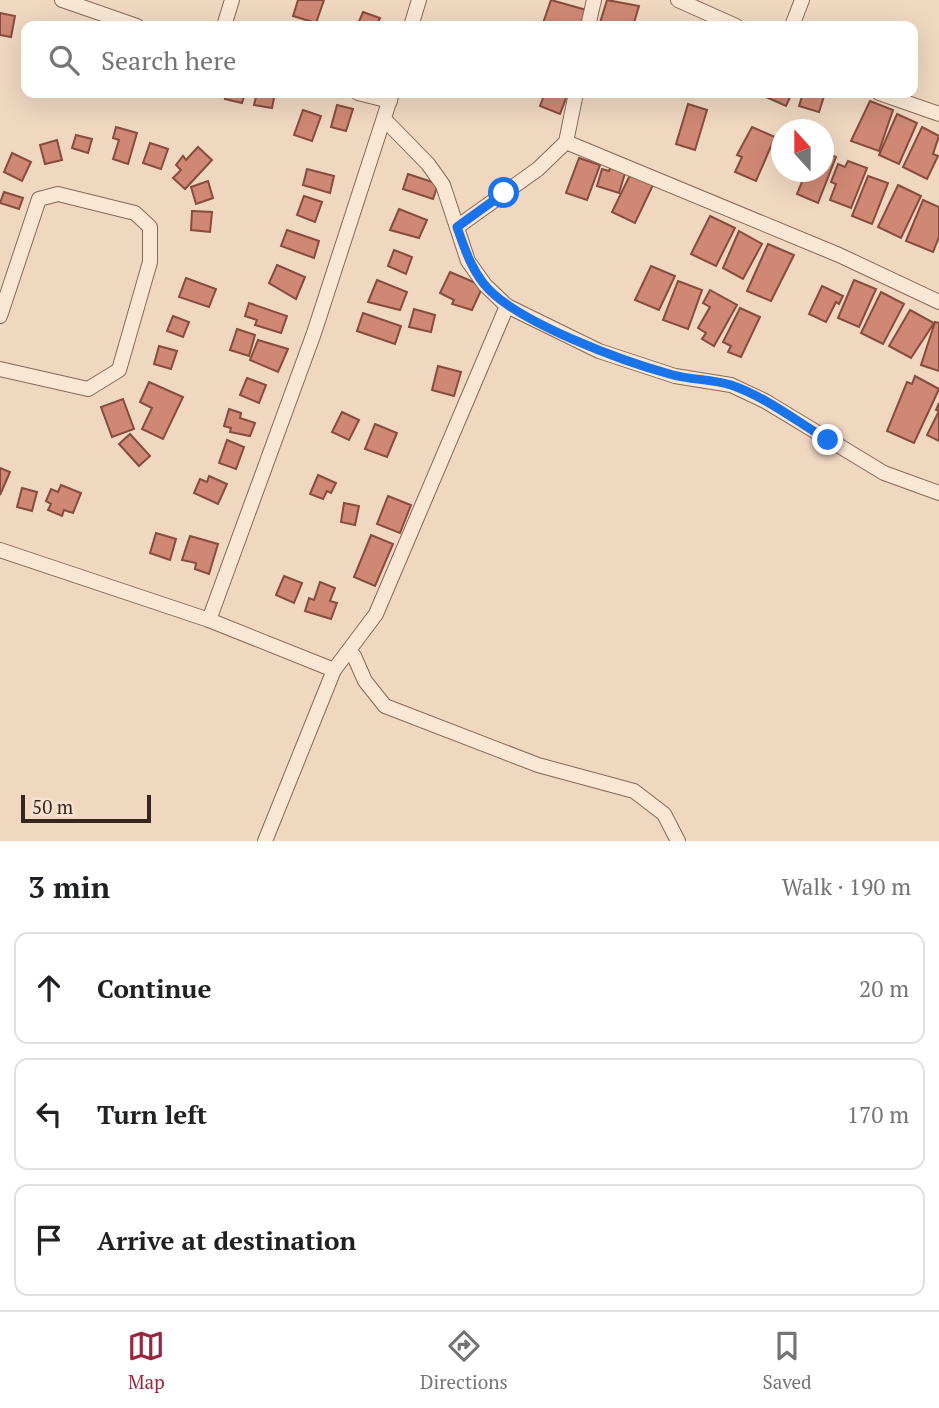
<!DOCTYPE html>
<html lang="en">
<head>
<meta charset="utf-8">
<style>
	:root { --surface:#fff; --page:#f2f2f2; --text:#202124; --muted:#757577; --line:#e0e0e0; --accent:#98263d }
	body { margin:0; font-family:"PT Serif",serif; background:var(--page); color:var(--text) }
	.compass { position:absolute; left:771px; top:119px; width:63px; height:63px; border-radius:50%; background:var(--surface); box-shadow:0 7px 28px #0002; rotate:339deg }
	.scale { position:absolute; left:21px; bottom:18px; width:130px; box-sizing:border-box; padding-left:7px; border:4px solid #37241c; border-top:0; font-size:19px; line-height:24px; white-space:nowrap; color:#37241c; -webkit-text-stroke:5px #f6e3cf; paint-order:stroke }
	.stop { position:absolute; width:21px; height:21px; margin:-16px; border:5px solid #1a73e8; border-radius:50%; background:#fff }
	.stop.end { background:#1a73e8; border-color:#fff; box-shadow:0 2px 7px #0008 }
	.list { margin:0; padding:0; list-style:none }
	h2 { display:flex; justify-content:space-between; align-items:center; height:91px; margin:0; padding:0 28px; font-size:30px }
	h2 small { font-size:23px; font-weight:400; color:var(--muted) }
	.list li { display:grid; grid-template-columns:46px 1fr auto; gap:21px; align-items:center; box-sizing:border-box; height:112px; margin:0 14px 14px; padding:0 14px; border:2px solid var(--line); border-radius:14px }
	.list b { display:block; font-size:26px; white-space:nowrap }
	.list em { font-size:23px; font-style:normal; color:var(--muted) }
	.icon { flex:none; width:38px; height:38px; fill:none; stroke:currentColor; stroke-width:2; stroke-linecap:round; stroke-linejoin:round }
	.map { position:relative; flex:none; width:939px; height:841px; overflow:hidden }
	.search { position:absolute; background:var(--surface); box-shadow:0 7px 28px #0002; left:21px; right:21px; top:21px; height:77px; display:flex; align-items:center; gap:18px; box-sizing:border-box; padding:0 24px; border-radius:14px; color:var(--muted); font-size:26px }
	.sheet { height:469px; background:var(--surface) }
	nav { display:flex; justify-content:space-around; align-items:center; box-sizing:border-box; height:98px; border-top:2px solid var(--line); background:var(--surface); font-size:19px; color:var(--muted) }
	nav a { display:grid; justify-items:center; gap:4px }
	nav .on { color:var(--accent) }
	.map>svg:first-child { display:block }
</style>
</head>
<body>
<div class="map">
<svg width="939" height="841" viewBox="0 0 939 841">
	<rect width="100%" height="100%" fill="#efd7c0"/>
	<g fill="#ce8875" stroke="#874c3d" stroke-width="2">
		<path d="M298,0H324L316,23L293,16Z"/>
		<path d="M551,0L590,11L585,26H553L543,23Z"/>
		<path d="M607,0L639,6L633,26H599Z"/>
		<path d="M363,12L380,18L376,26H357Z"/>
		<path d="M0,13L15,16L11,37L0,35Z"/>
		<path d="M227,93H245L242,103L225,99Z"/>
		<path d="M257,93H275L272,108L254,105Z"/>
		<path d="M545,93H568L560,114L540,106Z"/>
		<path d="M766,93H792L786,106L764,96Z"/>
		<path d="M803,93H825L819,112L799,106Z"/>
		<path d="M870,101L893,110L879,151L851,141Z"/>
		<path d="M688,104L707,110L695,150L676,144Z"/>
		<path d="M337,105L353,109L346,131L331,127Z"/>
		<path d="M303,110L321,116L312,141L294,135Z"/>
		<path d="M897,114L917,123L899,164L879,155Z"/>
		<path d="M116,127L137,133L128,164L113,159L119,140L113,138Z"/>
		<path d="M752,127L775,137L756,181L735,172L742,157L737,155Z"/>
		<path d="M922,127L939,136L933,154L938,156L927,179L903,167Z"/>
		<path d="M76,135L92,139L88,153L72,148Z"/>
		<path d="M57,140L62,160L45,164L40,145Z"/>
		<path d="M150,143L168,149L161,169L143,163Z"/>
		<path d="M198,147L212,160L185,189L173,178L181,170L176,165L183,156L186,160Z"/>
		<path d="M824,152L836,157L818,203L797,194L806,172H824Z"/>
		<path d="M12,153L31,162L22,181L4,172Z"/>
		<path d="M579,158L600,165L587,200L566,193Z"/>
		<path d="M848,161L867,168L851,208L830,200L836,184L831,182L838,164L845,167Z"/>
		<path d="M611,166L626,170L619,193L597,186L602,169L609,171Z"/>
		<path d="M307,169L334,176L330,193L303,185Z"/>
		<path d="M408,174L438,184L433,199L403,189Z"/>
		<path d="M630,175L653,185L635,223L612,212Z"/>
		<path d="M868,176L888,183L872,224L852,216Z"/>
		<path d="M208,181L213,198L196,204L191,187Z"/>
		<path d="M898,185L921,196L901,238L878,227Z"/>
		<path d="M4,192L23,198L19,209L0,203Z"/>
		<path d="M304,196L322,202L315,222L297,215Z"/>
		<path d="M923,200L939,207V237L933,252L906,241Z"/>
		<path d="M399,209L427,220L419,238L390,230Z"/>
		<path d="M192,211L212,212L210,232L191,230Z"/>
		<path d="M710,216L735,228L716,266L691,254Z"/>
		<path d="M287,230L319,241L314,258L281,246Z"/>
		<path d="M739,231L762,244L743,279L723,268Z"/>
		<path d="M768,244L794,255L771,301L747,291Z"/>
		<path d="M394,250L412,257L406,274L388,266Z"/>
		<path d="M277,265L305,277L296,299L269,283Z"/>
		<path d="M651,266L675,276L659,310L635,300Z"/>
		<path d="M450,272L483,286L472,310L452,304L454,300L440,293Z"/>
		<path d="M186,278L216,289L209,307L179,297Z"/>
		<path d="M377,280L407,292L400,310L368,302Z"/>
		<path d="M854,280L876,289L859,327L838,318Z"/>
		<path d="M678,281L702,290L688,329L663,320Z"/>
		<path d="M822,286L843,296L839,304L836,302L826,322L809,314Z"/>
		<path d="M710,290L737,305L714,346L702,339L706,333L698,328L710,307L703,303Z"/>
		<path d="M881,292L904,304L883,344L861,333Z"/>
		<path d="M249,303L287,316L281,333L255,325L257,320L245,316Z"/>
		<path d="M740,308L760,317L741,357L728,352L731,346L723,342Z"/>
		<path d="M414,309L435,315L431,332L409,327Z"/>
		<path d="M910,310L934,323L911,358L889,346Z"/>
		<path d="M363,313L401,326L395,344L357,331Z"/>
		<path d="M173,316L189,322L183,337L167,331Z"/>
		<path d="M935,322L939,323V371L921,365Z"/>
		<path d="M237,329L255,335L249,356L230,350Z"/>
		<path d="M258,340L288,349L278,372L250,360Z"/>
		<path d="M159,346L177,351L171,369L154,364Z"/>
		<path d="M438,366L461,372L454,396L432,390Z"/>
		<path d="M915,376L939,389L914,443L887,431L907,382L912,384Z"/>
		<path d="M247,378L266,385L259,403L240,395Z"/>
		<path d="M149,382L183,397L163,439L142,429L152,408L140,402Z"/>
		<path d="M123,399L134,429L112,437L101,407Z"/>
		<path d="M939,403V441L927,435L939,411L936,410Z"/>
		<path d="M229,409L241,413L240,418L255,423L250,436L230,432L231,428L224,426Z"/>
		<path d="M342,412L359,420L349,440L332,432Z"/>
		<path d="M375,424L397,433L387,457L365,449Z"/>
		<path d="M130,434L150,456L139,466L119,444Z"/>
		<path d="M227,440L244,447L236,469L219,463Z"/>
		<path d="M0,468L10,472L0,495Z"/>
		<path d="M318,475L336,483L331,493L327,491L323,499L310,494Z"/>
		<path d="M209,476L227,484L218,504L194,493L200,479L207,482Z"/>
		<path d="M61,485L81,493L73,513L64,510L62,516L48,510L51,504L46,501L51,489L58,492Z"/>
		<path d="M22,488L37,492L32,511L17,507Z"/>
		<path d="M388,496L411,505L400,533L377,524Z"/>
		<path d="M344,503L359,506L355,525L341,522Z"/>
		<path d="M156,533L176,539L170,560L150,553Z"/>
		<path d="M371,535L393,544L375,586L354,577Z"/>
		<path d="M190,536L218,544L209,574L195,569L196,563L182,560Z"/>
		<path d="M284,576L302,583L294,603L276,595Z"/>
		<path d="M320,582L335,588L330,601L337,603L331,619L305,611L309,598L314,600Z"/>
	</g>
	<g fill="none" stroke-linecap="round" stroke-linejoin="round">
		<defs>
			<g id="street">
				<path d="M62,0L137,26"/>
				<path d="M678,0L736,26"/>
				<path d="M224,26L232,0"/>
				<path d="M411,26L419,0"/>
				<path d="M588,26L594,0"/>
				<path d="M792,26L802,0"/>
				<path d="M358,93L390,101"/>
				<path d="M879,93L939,114"/>
				<path d="M384,119L428,164L443,185L468,261L485,285L507,306L599,351L675,376L731,385L765,401L884,473L939,493"/>
				<path d="M566,142L839,255L939,302"/>
				<path d="M457,227L538,169L566,142L576,93"/>
				<path d="M0,316L39,199L58,194L135,213L150,227V262L119,370L88,389L0,369"/>
				<path d="M0,550L209,620L314,333L392,93"/>
				<path d="M209,620L334,670L265,841"/>
				<path d="M354,656L365,681L385,706L538,765L634,791L664,814L678,841"/>
				<path d="M334,670L376,614L507,306"/>
			</g>
		</defs>
		<use href="#street" stroke="#886858" stroke-width="16"/>
		<use href="#street" stroke="#f9e6d3" stroke-width="14"/>
	</g>
	<g fill="none" stroke-linecap="round" stroke-linejoin="round">
		<path stroke="#1a73e8" stroke-width="9" d="M504,193L457,227C464,247 470,266 484,284C514,322 625,362 673,375C692,380 712,379 731,385C766,397 796,421 828,440"/>
	</g>
</svg>
<svg class="compass" viewBox="-18 -18 36 36"><path d="M0-13l5 13h-10z" fill="#e53935"/><path d="M0 13l5-13h-10z" fill="#757577"/></svg>
<div class="scale">50 m</div>
<div class="stop" style="left:504px;top:193px"></div>
<div class="stop end" style="left:828px;top:440px"></div>
<div class="search"><svg class="icon" aria-label="search" viewBox="0 0 24 24"><circle cx="10" cy="10" r="6"/><path d="M15 15l6 6"/></svg>Search here</div>
</div>
<section class="sheet">
<h2>3 min<small>Walk · 190 m</small></h2>
<ul class="list">
<li><svg class="icon" aria-label="ahead" viewBox="0 0 24 24"><path d="M12 20V5M6 11l6-6 6 6"/></svg><div><b>Continue</b></div><em>20 m</em></li>
<li><svg class="icon" aria-label="left" viewBox="0 0 24 24"><path d="M17 20v-9H6M10 6l-5 5 5 5"/></svg><div><b>Turn left</b></div><em>170 m</em></li>
<li><svg class="icon" aria-label="arrive" viewBox="0 0 24 24"><path d="M6 21V4h12l-3 4 3 4H6"/></svg><div><b>Arrive at destination</b></div></li>
</ul>
</section>
<nav>
<a class="on"><svg class="icon" aria-label="map" viewBox="0 0 24 24"><path d="M3 6l6-2 6 2 6-2v14l-6 2-6-2-6 2zM9 4v14M15 6v14"/></svg>Map</a>
<a><svg class="icon" aria-label="directions" viewBox="0 0 24 24"><path d="M12 3l9 9-9 9-9-9zM9 14v-3h6M13 9l2 2-2 2"/></svg>Directions</a>
<a><svg class="icon" aria-label="saved" viewBox="0 0 24 24"><path d="M7 4h10v16l-5-4-5 4z"/></svg>Saved</a>
</nav>
</body>
</html>
